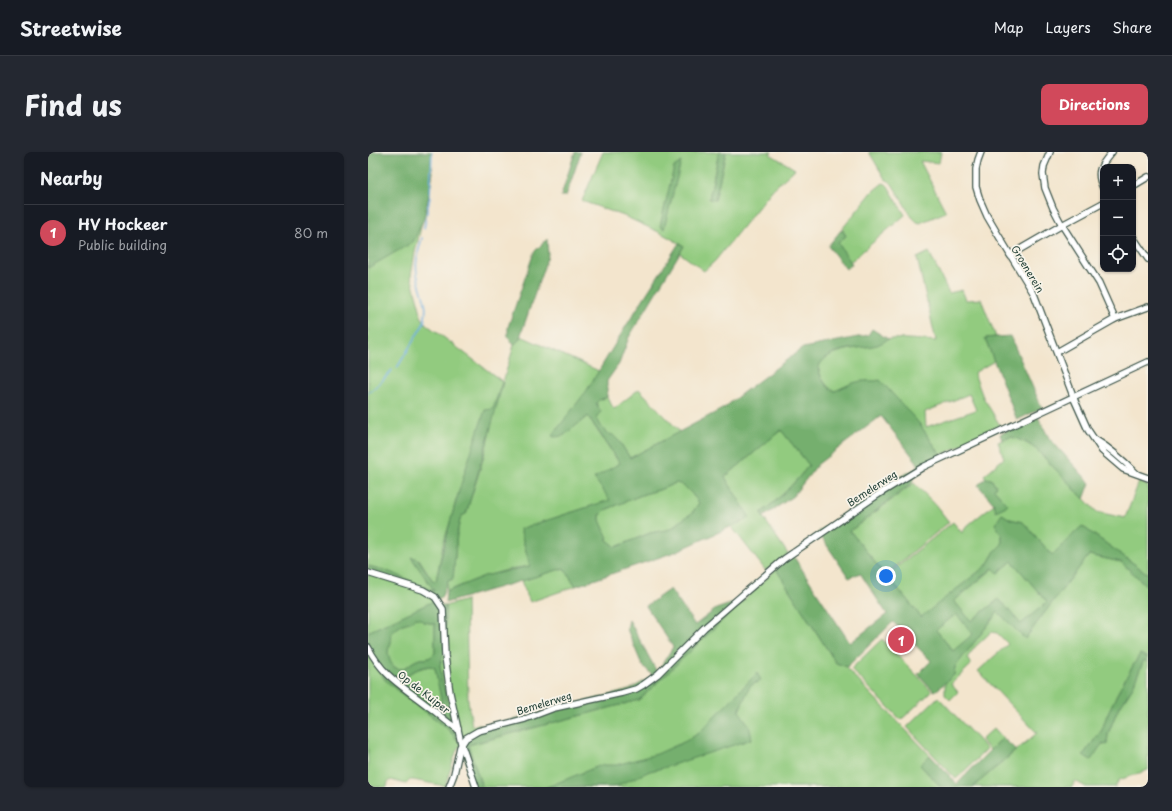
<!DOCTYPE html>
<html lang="en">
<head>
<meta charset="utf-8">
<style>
	:root { --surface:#171b24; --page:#242831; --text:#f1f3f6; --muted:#9ea1a6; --line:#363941; --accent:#d1495b }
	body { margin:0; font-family:"Playpen Sans",sans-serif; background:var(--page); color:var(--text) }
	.controls { position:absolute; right:12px; top:12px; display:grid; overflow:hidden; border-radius:8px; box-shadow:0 1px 3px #0004 }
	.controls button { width:36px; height:36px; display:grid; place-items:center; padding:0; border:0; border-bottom:1px solid var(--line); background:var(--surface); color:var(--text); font:20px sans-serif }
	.you { position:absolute; left:518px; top:424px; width:14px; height:14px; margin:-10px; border:3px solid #fff; border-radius:50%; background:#1a73e8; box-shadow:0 0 0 6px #1a73e833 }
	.badge { display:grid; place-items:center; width:26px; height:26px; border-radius:50%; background:var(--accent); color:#fff; font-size:13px; font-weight:700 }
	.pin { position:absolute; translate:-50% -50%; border:2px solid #fff; box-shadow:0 1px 4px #0006 }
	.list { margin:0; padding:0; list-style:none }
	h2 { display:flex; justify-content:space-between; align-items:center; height:52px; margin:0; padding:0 16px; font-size:17px }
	h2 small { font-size:13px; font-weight:400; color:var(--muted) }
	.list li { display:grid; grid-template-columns:26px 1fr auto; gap:12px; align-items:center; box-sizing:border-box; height:56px; padding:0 16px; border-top:1px solid var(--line) }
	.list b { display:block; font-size:15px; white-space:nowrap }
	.list p { margin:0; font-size:13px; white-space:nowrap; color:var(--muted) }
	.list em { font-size:13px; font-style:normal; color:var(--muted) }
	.icon { flex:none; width:22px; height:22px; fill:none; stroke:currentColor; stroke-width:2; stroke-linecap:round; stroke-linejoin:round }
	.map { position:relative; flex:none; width:780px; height:635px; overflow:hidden; border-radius:8px }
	header { display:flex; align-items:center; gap:24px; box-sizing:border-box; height:56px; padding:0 20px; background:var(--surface); border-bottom:1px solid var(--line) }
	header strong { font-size:19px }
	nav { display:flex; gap:22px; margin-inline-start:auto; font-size:14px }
	.intro { display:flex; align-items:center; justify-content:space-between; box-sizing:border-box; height:96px; padding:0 24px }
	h1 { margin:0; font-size:28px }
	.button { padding:10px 18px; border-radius:8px; background:var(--accent); color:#fff; font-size:14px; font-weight:700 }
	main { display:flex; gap:24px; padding:0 24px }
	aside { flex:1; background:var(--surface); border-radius:8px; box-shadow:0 1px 3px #0004 }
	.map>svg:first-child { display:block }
</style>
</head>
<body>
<header>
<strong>Streetwise</strong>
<nav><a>Map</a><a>Layers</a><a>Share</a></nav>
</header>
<div class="intro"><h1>Find us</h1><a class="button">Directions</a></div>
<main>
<aside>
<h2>Nearby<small></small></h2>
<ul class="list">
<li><span class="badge">1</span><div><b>HV Hockeer</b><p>Public building</p></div><em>80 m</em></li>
</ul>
</aside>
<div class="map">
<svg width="780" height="635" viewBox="0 0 780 635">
	<rect width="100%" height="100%" fill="#f7f3e8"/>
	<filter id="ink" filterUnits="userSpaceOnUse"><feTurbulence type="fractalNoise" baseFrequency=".025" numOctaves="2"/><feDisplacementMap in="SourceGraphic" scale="8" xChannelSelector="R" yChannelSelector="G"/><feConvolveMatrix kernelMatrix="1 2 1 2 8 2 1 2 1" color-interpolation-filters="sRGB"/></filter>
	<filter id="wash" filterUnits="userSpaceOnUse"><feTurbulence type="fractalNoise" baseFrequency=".012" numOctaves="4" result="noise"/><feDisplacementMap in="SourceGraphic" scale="16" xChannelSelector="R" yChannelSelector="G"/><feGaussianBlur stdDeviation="0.9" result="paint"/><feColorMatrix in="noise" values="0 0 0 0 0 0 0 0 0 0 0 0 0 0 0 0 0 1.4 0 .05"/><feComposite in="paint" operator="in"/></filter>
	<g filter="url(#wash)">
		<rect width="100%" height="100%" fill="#f3e5cd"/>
		<g fill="#92cb7f" stroke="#58845a" fill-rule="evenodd">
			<path d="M0,0L63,30L62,38L47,100L43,124L52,157L53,164L58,172L135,230L146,193L151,188L153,184L231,219L195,284L219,263L252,312L242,348L152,377L162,414C133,417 105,429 78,440L80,429L85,427L89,381L93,363L98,362C108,328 122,293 125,257L88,348L85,360L75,393L68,429H65L51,407L66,440C45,429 23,420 0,414Z"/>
			<path d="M235,0H351L341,47L347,48L358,0H404L402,2L427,17L405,37L347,109L336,119L312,101L316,94L293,81L256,64L214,49Z"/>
			<path d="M501,0H573L571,11L552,9L578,60L552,71L549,70L544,65L524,32L521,29L517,27Z"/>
			<path d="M515,31L518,32L520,34L537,63L482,110L470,91L478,84L474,77L505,39Z"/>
			<path d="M561,100L581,141L594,138L598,148L613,147L628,185L617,186L626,209L606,221L615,245L633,275L573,303L550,270L506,230C490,228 481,233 467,239C460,237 456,230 453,224C440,199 493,196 508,193C513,192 516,188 522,187C537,186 553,188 568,189L549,106ZM601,242L608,258L558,275L557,260Z"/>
			<path d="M271,237L312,280L262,306L251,289L236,280L229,267V264L228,252L230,248L239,245L246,257Z"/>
			<path d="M413,278L441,313C426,332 412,346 393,361L395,365L420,402L398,419L363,374L381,366L357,325Z"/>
			<path d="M641,285C650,285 661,293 668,297L729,360L757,366L771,330L780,334V422L714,374L684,403L655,370L642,367L634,362V392L627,399L619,413L554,466L519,423L585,370L594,381L599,374L626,352L640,353L625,336L628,334L623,327L618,326L616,323L628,313L636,306L630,290Z"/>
			<path d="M308,331C317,332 326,344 331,351L324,361L314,368L303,377L282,381L248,395L238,387L232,368V363L237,358L276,342L291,338Z"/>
			<path d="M546,331L566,351L581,370L517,423L482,379Z"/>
			<path d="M721,403L753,410L780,435V506L772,502L753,534L739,563L734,578L715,603L734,592H739L740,582L749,559L764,536L776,508L780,510V618L751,628L747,635H718L707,629L704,635H605L669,581L610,519L640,492L629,481L623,480L607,495L599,506L603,513L583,532L590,540L582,548L577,543V531L586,523L587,515L630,460L657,487L683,452Z"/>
			<path d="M644,409L679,450L653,473L631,447L603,469L586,449L626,416L630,421Z"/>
			<path d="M196,416L208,434L162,450L153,429Z"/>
			<path d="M408,417L468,511L479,515L478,516L562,603L552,613L573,635H114L100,593L271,548Z"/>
			<path d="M0,420L57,439L73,446L0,480Z"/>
			<path d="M98,448L100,548L104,574L111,572L114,576L89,597L77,634L45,628H42L38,632L23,628L20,630L19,635H0V501L9,516L30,539L78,575L91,590L74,530L72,513L77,498V454Z"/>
			<path d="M588,462L606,482L585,499L568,478Z"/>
			<path d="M48,466L52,467L56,470L67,472V501C58,511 56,504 47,509C42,511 39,516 33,517C24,518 19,506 20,498C21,495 23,492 23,489C24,486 23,483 24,480C29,478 31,473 35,472C43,469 41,472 48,466Z"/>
			<path d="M514,487L564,539L533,568L483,517Z"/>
			<path d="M62,514L67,516L76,563C71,556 65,547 58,541C52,535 38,533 40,522C47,518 54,515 62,514Z"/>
			<path d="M570,545L619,597L588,627L539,575Z"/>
			<path d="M626,576L635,586L622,598L613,588Z"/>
		</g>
		<g fill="#75af6e" stroke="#4a7651" fill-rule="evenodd">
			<path d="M0,0H64L63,10L65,20L62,38L56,67L45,90L0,116Z"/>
			<path d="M207,0H213L198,44H193Z"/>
			<path d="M351,0H358L347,48L341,47Z"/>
			<path d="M313,10L296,77L292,74L306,15Z"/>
			<path d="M474,77L478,84L470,91L484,112L478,117L460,94Z"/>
			<path d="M179,87L180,103L151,188L146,193L140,184V175L166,100Z"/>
			<path d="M311,91L316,94L261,185L251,212L239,229V245L231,248L228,251L233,260L229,264V267C234,275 235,281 245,283L251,289L262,306L356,256L373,242L432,198L435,196L500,183L504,177L520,187C516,189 513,192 509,193C489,198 460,194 450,216C452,224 457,236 467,239C476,235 486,229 496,229C502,228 505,230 512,228L550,270L573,303L551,315L543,332L482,379L517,423H519L553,465L619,413L627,399L634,392V383L627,372L634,362L642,367L655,370L684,403L714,374L780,422V435L753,410L721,403L683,452L657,487L630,460L587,515L586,523L569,538L566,539L550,522L563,509L525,470L479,515L468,511L408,417L411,412L424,402L482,491L519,462L492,421L481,426L450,380L524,329L551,315L549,310L513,264L450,312L425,344L395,365L393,361C412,346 426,332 441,313L413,278L357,325L382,366L307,400L208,434L196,416L160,427L77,451L78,440L116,424L162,414L152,377L242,348L226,326L252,311L220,264L195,284L186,285L184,284L219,238L258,174ZM308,331C317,332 326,344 331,351L324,361L314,368L303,377L282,381L248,395L238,387L240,386L232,368V363L237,358L276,342L291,338ZM644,409L679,450L653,472L631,447L603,469L586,449L625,416L630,421ZM588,462L605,482L585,499L568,478Z"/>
			<path d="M642,184L674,256L649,268L617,186Z"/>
			<path d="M134,230H135C124,274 111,318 98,362L93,364L89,381L85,427L80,429L73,446L66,452L67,453L77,454V498L72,513L74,530L92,591L114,576L261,538L285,524L274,513L259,477L261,468L289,520L305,495L278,454L302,437L327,473L348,457L377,447L271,548L100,593L114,635H106L92,591L78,575L30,539L17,528L9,516L0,501V480L72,446L57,439L0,420V414L16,418L27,422L66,439L65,437L43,405L50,407L65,429H68C80,371 98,314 117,258L125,257ZM48,466L52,467L56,470L67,472V501C58,511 56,504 47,509C42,511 39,516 33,517C24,518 20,506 20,498C21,495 23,492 23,489C24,486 23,483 24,480C29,478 31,473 35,472C43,469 41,472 48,466ZM62,514L67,516L76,562C72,556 69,550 65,545C58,538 38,535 40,522C47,518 54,515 62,514Z"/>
			<path d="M670,265L681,286L722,331L716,347L668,297L659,291L644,285L634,288L632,282Z"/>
			<path d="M618,326L623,327L628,334L626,337L640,353L628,359L626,352L610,333Z"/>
			<path d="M772,502L780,506V510L776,508L764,536L749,559L740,582L739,593L734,592L723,608L715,603L734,578L739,563L753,534Z"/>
			<path d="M389,521L393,528L382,534L371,559L381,573L384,587L295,616L282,619L246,635H178L184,633L233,613H248L289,602L318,589L331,581Z"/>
			<path d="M635,586L648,598L605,635H573L552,613L562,603L589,632L624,596Z"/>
		</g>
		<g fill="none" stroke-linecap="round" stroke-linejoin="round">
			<g stroke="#6fb0e3" stroke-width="1.5">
				<path d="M56,76L62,45L64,0"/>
				<path d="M29,216L56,171C61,150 54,145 50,126C46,112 50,100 54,86"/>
				<path d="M0,241L12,231L24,218"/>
			</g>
		</g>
	</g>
	<g filter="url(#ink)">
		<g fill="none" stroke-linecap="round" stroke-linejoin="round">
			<defs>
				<g id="minor">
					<path d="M613,0L610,8L608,17V35L612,48L619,64L629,81L666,142L707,249L720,278L734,299L755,317L780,326"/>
					<path d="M682,0L676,14L675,22L677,36L685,56L694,73L731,131L747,167"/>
					<path d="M765,34L780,25"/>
					<path d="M735,36C727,19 733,13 744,0"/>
					<path d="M765,85L780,107"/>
					<path d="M642,103L694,73L735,51"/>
					<path d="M689,200L747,167L780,155"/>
					<path d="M728,288C743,297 756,309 768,321"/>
					<path d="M0,421L55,438L67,445L75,457L77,504L82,541L93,591L108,635"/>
					<path d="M0,495C15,525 36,535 61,555C71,562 79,571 90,577"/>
					<path d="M81,635L86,622L92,595L98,586L110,579L157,567L186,556L254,541L268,537L275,533L290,522L336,476L416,407L511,342L555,315L780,210"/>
				</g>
			</defs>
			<use href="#minor" stroke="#3f564b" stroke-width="8"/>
			<use href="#minor" stroke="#fff" stroke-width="5.5"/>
		</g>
	</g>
	<g text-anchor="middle" stroke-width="3.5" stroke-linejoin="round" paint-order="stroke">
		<g font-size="10" fill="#1f3d34" stroke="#f7f3e8">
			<text transform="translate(660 117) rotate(59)" y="4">Groenerein</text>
			<text transform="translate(504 336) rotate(-33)" y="4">Bemelerweg</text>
			<text transform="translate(56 540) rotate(38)" y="4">Op de Kuiper</text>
			<text transform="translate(176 551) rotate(-17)" y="4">Bemelerweg</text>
		</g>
	</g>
</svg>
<div class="controls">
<button>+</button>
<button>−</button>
<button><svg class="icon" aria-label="locate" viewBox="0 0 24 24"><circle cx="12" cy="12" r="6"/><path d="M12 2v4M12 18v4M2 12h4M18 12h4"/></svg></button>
</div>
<div class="you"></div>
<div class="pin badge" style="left:533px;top:488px">1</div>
</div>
</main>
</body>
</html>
